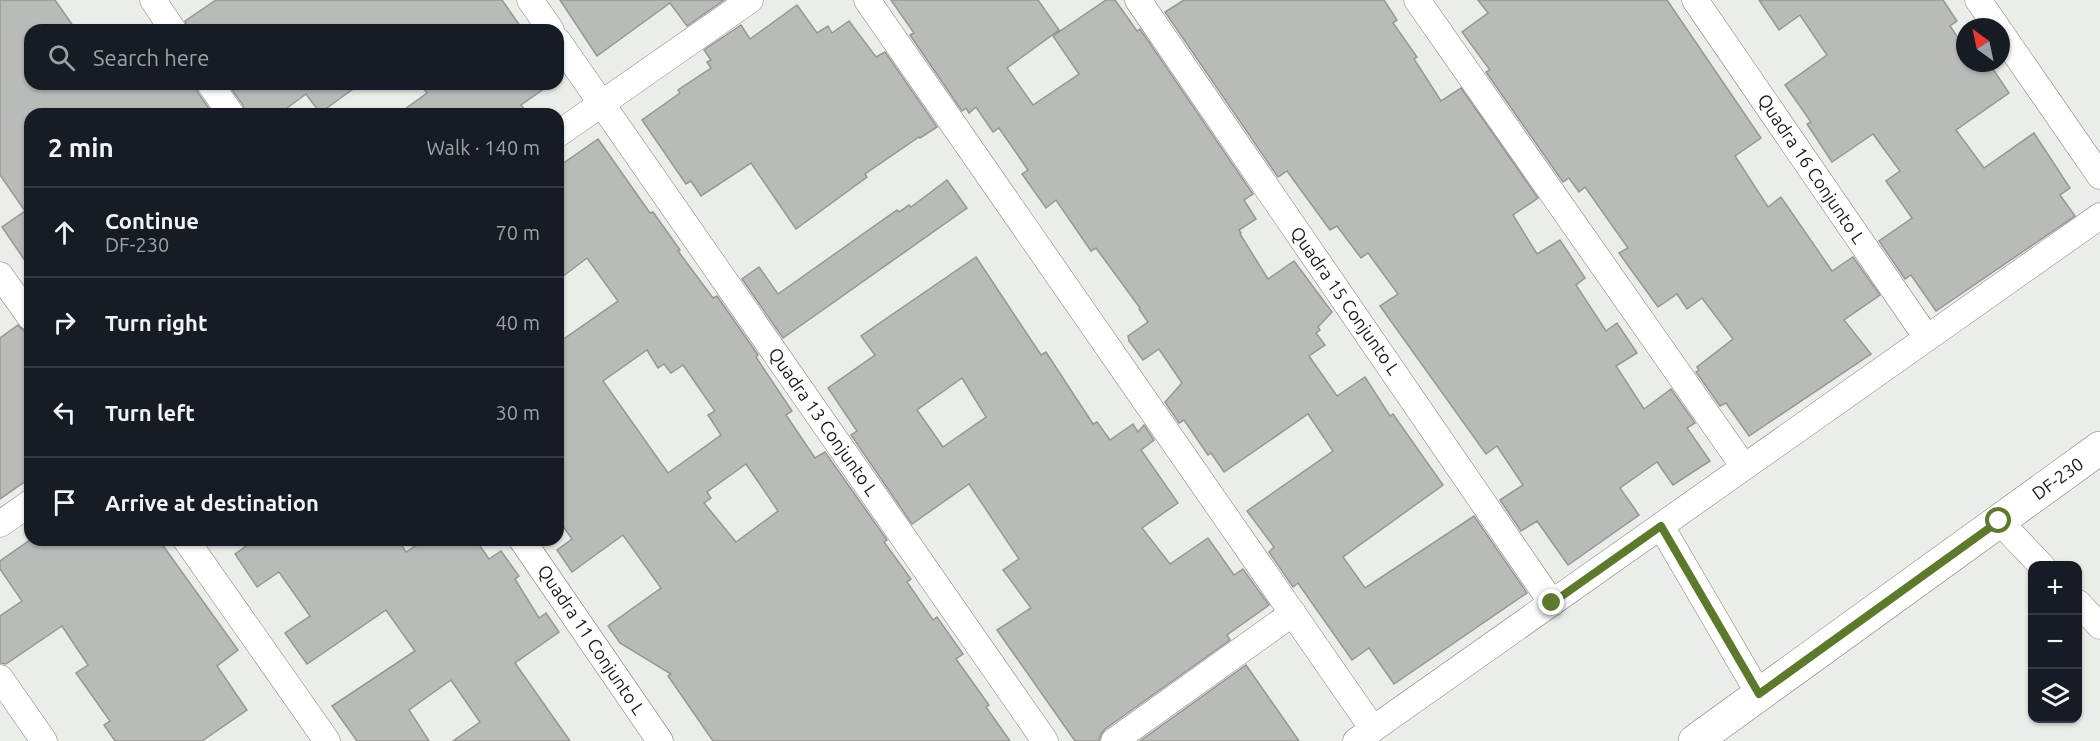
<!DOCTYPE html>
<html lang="en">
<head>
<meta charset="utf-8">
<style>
	:root { --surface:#171b24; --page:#20242c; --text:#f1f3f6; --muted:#9ea1a6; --line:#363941 }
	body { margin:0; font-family:Ubuntu,sans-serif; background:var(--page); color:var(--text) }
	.controls { position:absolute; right:18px; bottom:18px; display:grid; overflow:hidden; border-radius:12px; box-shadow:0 2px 4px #0004 }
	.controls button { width:54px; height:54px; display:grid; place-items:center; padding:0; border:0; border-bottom:2px solid var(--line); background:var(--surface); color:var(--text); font:30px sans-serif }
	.compass { position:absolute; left:1956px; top:18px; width:54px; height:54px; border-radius:50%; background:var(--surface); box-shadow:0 2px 4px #0004; rotate:327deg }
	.stop { position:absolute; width:18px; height:18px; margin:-14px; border:4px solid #5d792c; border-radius:50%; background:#fff }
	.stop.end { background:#5d792c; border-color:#fff; box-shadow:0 2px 6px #0008 }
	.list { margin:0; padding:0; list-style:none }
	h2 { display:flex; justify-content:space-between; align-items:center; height:78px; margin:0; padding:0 24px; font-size:26px }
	h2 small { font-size:20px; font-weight:400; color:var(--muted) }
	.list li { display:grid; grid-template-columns:39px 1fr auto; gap:18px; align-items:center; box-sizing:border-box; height:90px; padding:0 24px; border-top:2px solid var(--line) }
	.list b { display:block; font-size:22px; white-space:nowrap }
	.list p { margin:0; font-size:20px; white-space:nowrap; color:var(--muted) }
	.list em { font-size:20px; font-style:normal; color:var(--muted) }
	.icon { flex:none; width:33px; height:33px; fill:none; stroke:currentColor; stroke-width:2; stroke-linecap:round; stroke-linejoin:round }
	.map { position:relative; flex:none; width:2100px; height:741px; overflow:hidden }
	.search { position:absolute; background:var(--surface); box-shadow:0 2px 4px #0004; left:24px; top:24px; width:540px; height:66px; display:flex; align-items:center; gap:15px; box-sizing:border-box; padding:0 21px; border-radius:18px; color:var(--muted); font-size:22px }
	.panel { position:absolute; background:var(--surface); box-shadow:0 2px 4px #0004; left:24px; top:108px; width:540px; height:438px; border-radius:18px }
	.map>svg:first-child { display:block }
</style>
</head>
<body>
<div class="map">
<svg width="2100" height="741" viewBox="0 0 2100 741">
	<rect width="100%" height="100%" fill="#ebede9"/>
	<g fill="#b9bbb8" stroke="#969794" stroke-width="1.5" fill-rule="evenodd">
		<path d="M0,0H55L76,30H30V84H195L198,93L213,114H30V268L2,227L25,211L0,175Z"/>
		<path d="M216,0H502L523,30H188L185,21Z"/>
		<path d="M560,0H724L687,26L670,3L597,56Z"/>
		<path d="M891,0H1038L1059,30L1007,68L1033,105L1079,74L1053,36L1106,0H1115L1137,31L1140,29L1253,194L1244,200L1256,219L1239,230L1241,233L1240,234L1268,279L1294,261L1332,312L1318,327L1320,330L1316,333L1325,345L1309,356L1337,396L1365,377L1390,416L1393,414L1443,485L1343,557L1365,588L1474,516L1527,593L1394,684L1369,648L1352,660L1298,583L1293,587L1269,552L1274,547L1247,511L1333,451L1308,414L1224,472L1211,453L1208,455L1184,420L1179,423L1165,402L1182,383L1159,349L1143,360L1129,341L1128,336L1148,322L1139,309L1140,308L1096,248L1091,251L1056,200L1046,208L1022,174L1028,170L999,128L993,132L976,107L969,113L966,108L962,111L910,35L914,33Z"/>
		<path d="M1184,0H1384L1397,20L1393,23L1417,57L1414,59L1441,101L1461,88L1538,198L1513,215L1537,254L1560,240L1585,278L1576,285L1606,331L1617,323L1637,353L1616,366L1644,409L1671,389L1695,423L1687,428L1710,461L1673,485L1657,462L1620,488L1639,515L1568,565L1537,521L1521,531L1500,500L1523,485L1497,446L1486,454L1380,306L1398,294L1368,253L1361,258L1337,226L1330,230L1287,171L1278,177L1165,12Z"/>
		<path d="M1478,0H1667L1761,138L1735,156L1768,207L1781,197L1832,271L1853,257L1880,295L1844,320L1871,354L1749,436L1726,403L1720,406L1696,372L1699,370L1697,367L1733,339L1702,298L1687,309L1677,294L1658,307L1619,253L1628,248L1585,187L1579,192L1569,178L1563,182L1486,72L1490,70L1462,32L1488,13Z"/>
		<path d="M1759,0H1943L1957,21L1950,26L1965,48V63H1989L2009,93L1956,130L1984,168L2034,133L2070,188L2060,195L2075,216L1936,311L1911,275L1905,279L1879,241L1912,218L1886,181L1900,171L1873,134L1832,162L1807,124L1811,122L1785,85L1827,55L1800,15L1779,30Z"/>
		<path d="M797,5L817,33L828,26L832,33L849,21L876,57L885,52L937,127L920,138L919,137L865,174L867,177L796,229L751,163L701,196L691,181L686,184L642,120L680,93L678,90L711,68L707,62L711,60L704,50L741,25L750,39Z"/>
		<path d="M228,84H360L320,113L306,94L279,114H246L243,105Z"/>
		<path d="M420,84H551L521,105L528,114H398L427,93Z"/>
		<path d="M598,139L650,213L653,212L680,250L678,251L713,298L717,296L758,355L756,357L792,411L786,415L815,458L825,452L887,540L884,542L911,579L907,582L933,620L937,617L963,654L956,659L989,705L986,707L1010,741H713L668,676L671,674L620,643L608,626L661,588L623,535L572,572L557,550L572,539L558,519V343L618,301L587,258L558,280V167ZM647,350L658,368L664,364L671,373L683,365L715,411L708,415L721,435L668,473L603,381ZM746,464L778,511L736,542L704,503L711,498L707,492Z"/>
		<path d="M947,180L967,208L783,338L742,279L759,267L778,294L897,210L899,212L909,205L911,207Z"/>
		<path d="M976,257L1041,355L1046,352L1093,424L1097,422L1110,440L1133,424L1138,432L1144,425L1154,440L1141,450L1178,503L1142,528L1170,564L1208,538L1234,575L1243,569L1269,605L1227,635L1230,640L1105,729L1101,734L1099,741H1075L997,630L1031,608L1003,570L1019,559L969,484L912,524L851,435L857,431L828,388L875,355L861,336ZM962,378L986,417L943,447L917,410Z"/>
		<path d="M18,325L23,330L30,332V478L0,499V338Z"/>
		<path d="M30,540H159L238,650L217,666L247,710L202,741H115L104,725L110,721L76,673L88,665L62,626L6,664L0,663V616L22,601L0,569V561Z"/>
		<path d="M255,540H398L406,552L424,540H476L489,559L501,551L519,576L515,579L539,618L546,613L559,632L515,663L570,741H453L480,722L451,680L409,710L429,741H357L332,706L415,651L386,610L307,664L285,633L310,616L279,572L257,587L235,554Z"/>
		<path d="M1246,665L1299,741H1140Z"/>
	</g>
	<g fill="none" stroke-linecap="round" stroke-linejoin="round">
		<defs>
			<g id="minor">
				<path d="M153,0L173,30"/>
				<path d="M530,0L551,30"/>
				<path d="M867,0L1373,729"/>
				<path d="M1138,0L1552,603"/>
				<path d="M1417,0L1744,467"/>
				<path d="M1695,0L1927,338"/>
				<path d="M1978,0L1997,27"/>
				<path d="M2001,33L2100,176"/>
				<path d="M558,41L1045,741"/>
				<path d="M210,84L231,114"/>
				<path d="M558,134L750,0"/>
				<path d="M0,275L30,317"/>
				<path d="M1999,521L2042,566"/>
				<path d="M0,524L30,503"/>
				<path d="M1661,526L1759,694"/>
				<path d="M186,540L327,741"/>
				<path d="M522,540L660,741"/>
				<path d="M2078,603L2100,626"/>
				<path d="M0,678L44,741"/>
				<path d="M1114,741L1293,613"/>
				<path d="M1356,741L2100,216"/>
			</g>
			<path id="primary" d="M1695,741L2100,448"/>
		</defs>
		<use href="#minor" stroke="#7c7e7b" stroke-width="27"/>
		<use href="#primary" stroke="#7c7e7b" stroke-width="34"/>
		<use href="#minor" stroke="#fff" stroke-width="26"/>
		<use href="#primary" stroke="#fff" stroke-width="33"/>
	</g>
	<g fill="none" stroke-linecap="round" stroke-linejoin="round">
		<path stroke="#5d792c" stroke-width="8" d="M1552,603L1661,526L1759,694L1999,521"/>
	</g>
	<g text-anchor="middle" stroke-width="4.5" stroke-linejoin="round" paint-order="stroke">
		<g font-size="18" fill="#1a1b19" stroke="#fff">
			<text transform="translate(1811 169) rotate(56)" y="6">Quadra 16 Conjunto L</text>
			<text transform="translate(1345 301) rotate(55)" y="6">Quadra 15 Conjunto L</text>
			<text transform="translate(823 422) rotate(55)" y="6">Quadra 13 Conjunto L</text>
			<text transform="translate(2058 479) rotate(-36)" y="6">DF-230</text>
			<text transform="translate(591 640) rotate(56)" y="6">Quadra 11 Conjunto L</text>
		</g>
	</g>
</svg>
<div class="controls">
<button>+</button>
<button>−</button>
<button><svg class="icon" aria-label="layers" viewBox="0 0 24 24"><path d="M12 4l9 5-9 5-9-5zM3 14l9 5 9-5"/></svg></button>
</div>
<svg class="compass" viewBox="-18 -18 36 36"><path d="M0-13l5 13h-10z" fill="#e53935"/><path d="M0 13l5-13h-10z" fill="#9ea1a6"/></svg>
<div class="stop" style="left:1999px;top:521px"></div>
<div class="stop end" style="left:1552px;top:603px"></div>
<div class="search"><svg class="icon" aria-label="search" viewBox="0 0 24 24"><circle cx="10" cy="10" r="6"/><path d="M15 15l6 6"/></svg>Search here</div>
<section class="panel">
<h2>2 min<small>Walk · 140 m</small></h2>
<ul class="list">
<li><svg class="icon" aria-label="ahead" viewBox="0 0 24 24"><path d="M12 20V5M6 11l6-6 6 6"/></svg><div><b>Continue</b><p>DF-230</p></div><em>70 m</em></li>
<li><svg class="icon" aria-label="right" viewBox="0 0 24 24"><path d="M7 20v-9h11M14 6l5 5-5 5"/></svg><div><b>Turn right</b></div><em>40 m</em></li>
<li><svg class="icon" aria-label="left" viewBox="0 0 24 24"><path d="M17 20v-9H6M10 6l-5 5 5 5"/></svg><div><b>Turn left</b></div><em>30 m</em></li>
<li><svg class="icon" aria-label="arrive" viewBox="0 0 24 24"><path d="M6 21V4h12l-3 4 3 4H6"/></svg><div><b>Arrive at destination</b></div></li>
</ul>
</section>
</div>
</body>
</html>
